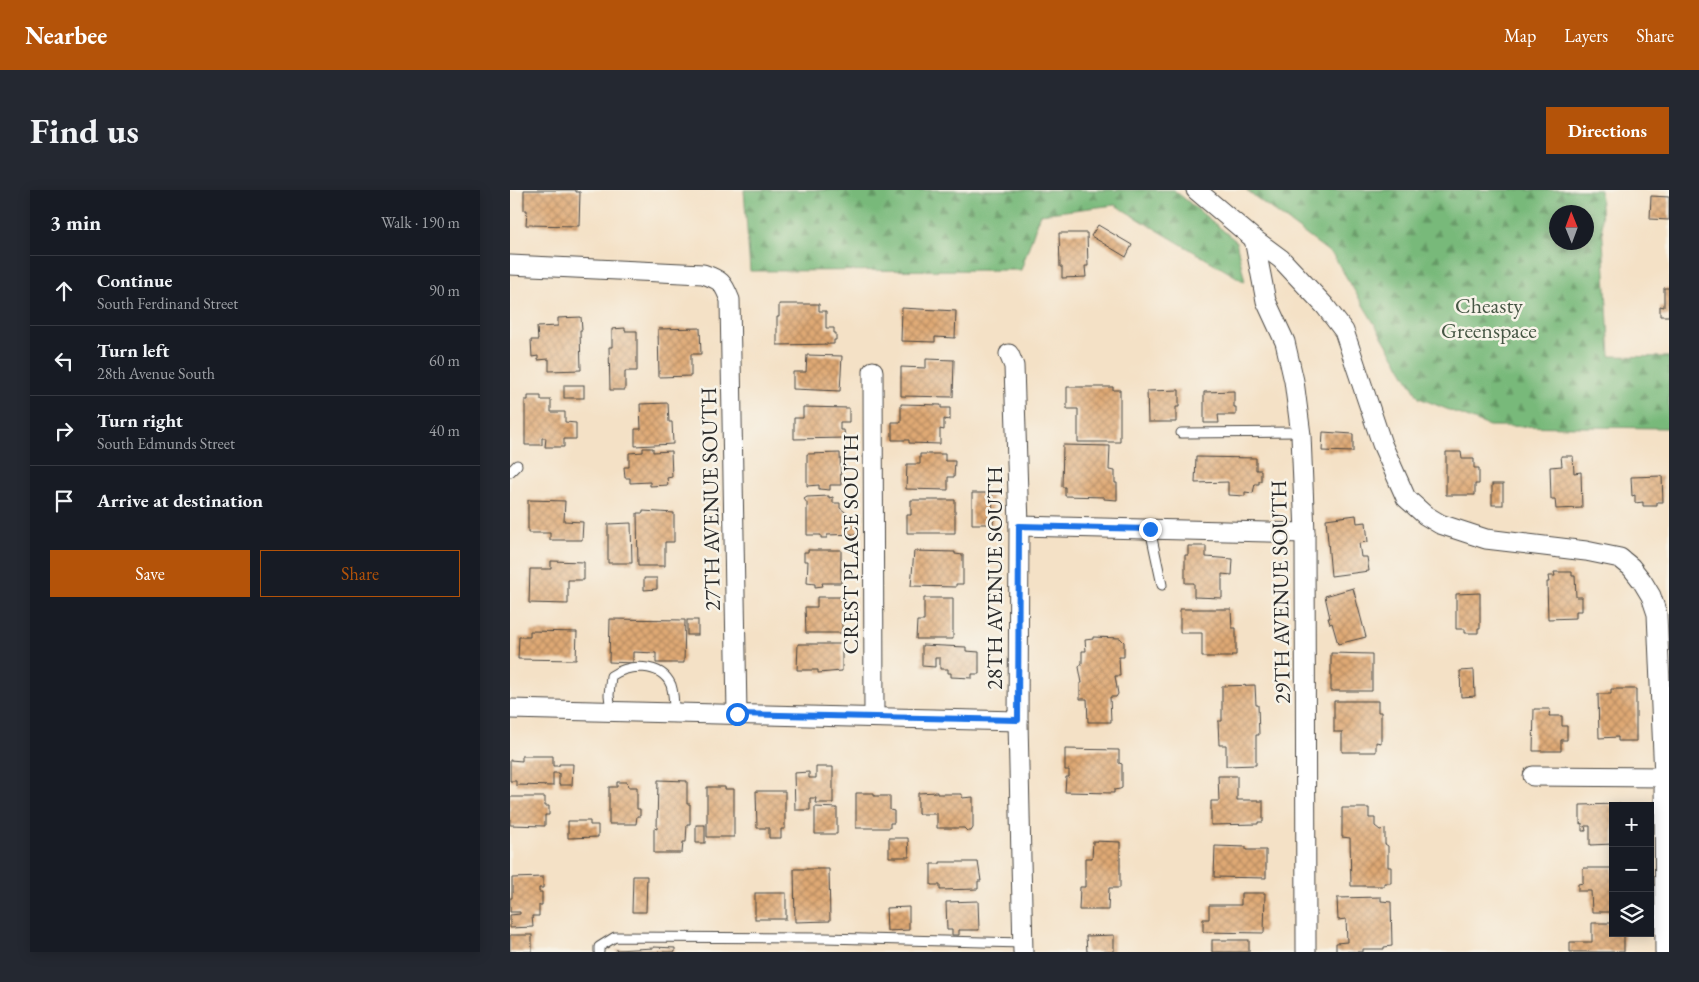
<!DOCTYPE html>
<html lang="en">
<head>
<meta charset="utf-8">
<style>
	:root { --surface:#171b24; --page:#242831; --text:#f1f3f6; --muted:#9ea1a6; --line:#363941; --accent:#b45309 }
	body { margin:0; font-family:"EB Garamond",serif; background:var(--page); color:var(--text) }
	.controls { position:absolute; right:15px; bottom:15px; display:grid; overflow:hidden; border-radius:0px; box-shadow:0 2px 12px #0003 }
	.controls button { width:45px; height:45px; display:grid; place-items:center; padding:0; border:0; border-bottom:1px solid var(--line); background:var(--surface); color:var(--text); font:25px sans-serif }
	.compass { position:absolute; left:1039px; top:15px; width:45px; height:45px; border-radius:50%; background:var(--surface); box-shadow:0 2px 12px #0003; rotate:359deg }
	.stop { position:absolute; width:15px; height:15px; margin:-11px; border:4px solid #1a73e8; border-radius:50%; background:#fff }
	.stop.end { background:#1a73e8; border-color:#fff; box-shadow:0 1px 5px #0008 }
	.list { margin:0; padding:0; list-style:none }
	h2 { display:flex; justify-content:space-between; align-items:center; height:65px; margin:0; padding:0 20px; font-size:21px }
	h2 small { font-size:16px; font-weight:400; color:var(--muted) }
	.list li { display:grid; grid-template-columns:32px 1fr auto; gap:15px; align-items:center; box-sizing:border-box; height:70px; padding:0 20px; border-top:1px solid var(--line) }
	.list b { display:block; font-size:19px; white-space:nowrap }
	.list p { margin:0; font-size:16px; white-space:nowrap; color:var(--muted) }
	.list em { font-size:16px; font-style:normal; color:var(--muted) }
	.actions { display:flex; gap:10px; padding:15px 20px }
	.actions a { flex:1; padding:11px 0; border:1px solid var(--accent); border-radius:0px; text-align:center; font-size:18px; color:var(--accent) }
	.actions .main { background:var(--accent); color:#fff }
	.icon { flex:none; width:28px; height:28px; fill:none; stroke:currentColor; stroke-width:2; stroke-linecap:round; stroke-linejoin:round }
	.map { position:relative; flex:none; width:1159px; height:762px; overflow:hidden; border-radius:0px }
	header { display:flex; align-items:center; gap:30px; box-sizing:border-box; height:70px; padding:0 25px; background:var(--accent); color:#fff }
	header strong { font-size:24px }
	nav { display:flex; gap:28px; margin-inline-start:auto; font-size:18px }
	.intro { display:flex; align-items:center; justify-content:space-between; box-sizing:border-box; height:120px; padding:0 30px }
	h1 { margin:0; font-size:35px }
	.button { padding:12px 22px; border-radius:0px; background:var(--accent); color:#fff; font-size:18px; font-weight:700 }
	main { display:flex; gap:30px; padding:0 30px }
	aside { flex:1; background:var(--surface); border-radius:0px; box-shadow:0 2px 12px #0003 }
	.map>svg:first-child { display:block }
</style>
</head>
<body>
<header>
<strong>Nearbee</strong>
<nav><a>Map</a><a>Layers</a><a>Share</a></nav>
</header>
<div class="intro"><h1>Find us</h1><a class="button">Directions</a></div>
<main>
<aside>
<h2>3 min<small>Walk · 190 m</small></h2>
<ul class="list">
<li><svg class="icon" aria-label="ahead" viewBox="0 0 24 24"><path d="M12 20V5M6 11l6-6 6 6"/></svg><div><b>Continue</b><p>South Ferdinand Street</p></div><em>90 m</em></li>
<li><svg class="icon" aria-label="left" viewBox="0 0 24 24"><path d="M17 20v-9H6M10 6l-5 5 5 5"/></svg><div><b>Turn left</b><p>28th Avenue South</p></div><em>60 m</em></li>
<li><svg class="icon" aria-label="right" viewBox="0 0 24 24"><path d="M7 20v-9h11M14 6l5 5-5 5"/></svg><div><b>Turn right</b><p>South Edmunds Street</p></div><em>40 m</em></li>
<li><svg class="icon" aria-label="arrive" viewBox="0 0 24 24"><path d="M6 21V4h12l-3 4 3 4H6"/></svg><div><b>Arrive at destination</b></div></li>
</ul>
<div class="actions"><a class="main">Save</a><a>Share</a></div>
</aside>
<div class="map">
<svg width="1159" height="762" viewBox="0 0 1159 762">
	<defs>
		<pattern id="forest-firs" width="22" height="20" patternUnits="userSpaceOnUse" patternTransform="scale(1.25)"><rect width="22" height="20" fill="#78b97a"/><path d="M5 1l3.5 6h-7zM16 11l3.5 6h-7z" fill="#639764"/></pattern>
		<pattern id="building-cross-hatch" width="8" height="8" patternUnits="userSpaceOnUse" patternTransform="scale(1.25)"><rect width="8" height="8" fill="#dfa975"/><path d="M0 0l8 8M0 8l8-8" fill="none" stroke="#b58a60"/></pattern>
	</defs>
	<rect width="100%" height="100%" fill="#f7f3e8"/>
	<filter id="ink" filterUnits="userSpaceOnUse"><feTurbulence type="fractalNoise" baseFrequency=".02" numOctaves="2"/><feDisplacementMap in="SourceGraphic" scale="10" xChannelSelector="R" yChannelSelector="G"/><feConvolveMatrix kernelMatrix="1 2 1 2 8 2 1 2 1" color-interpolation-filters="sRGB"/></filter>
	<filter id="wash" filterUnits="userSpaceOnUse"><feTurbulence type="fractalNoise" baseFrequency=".0096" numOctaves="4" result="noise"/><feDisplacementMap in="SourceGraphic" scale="20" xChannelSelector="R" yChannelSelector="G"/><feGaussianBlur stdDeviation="1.12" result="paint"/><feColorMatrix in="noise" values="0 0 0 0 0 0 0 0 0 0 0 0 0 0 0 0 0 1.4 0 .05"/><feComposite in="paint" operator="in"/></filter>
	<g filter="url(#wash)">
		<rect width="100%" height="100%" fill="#f4e1c6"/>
		<g fill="url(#forest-firs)" stroke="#527252" fill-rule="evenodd">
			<path d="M234,0H664L726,51L735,92L605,15L530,24L511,80L240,81Z"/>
			<path d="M736,0H1090L1100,166L1159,167V238L979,236L909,208L823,65ZM1046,22H1076V52H1046Z"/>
		</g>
		<g id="blocks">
			<g fill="url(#building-cross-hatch)">
				<path d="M14,0H66V2H70L69,36L16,35L17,20H14Z"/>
				<path d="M1141,6L1159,7V30L1140,29Z"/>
				<path d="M588,35L622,55L616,67L581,46Z"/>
				<path d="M549,43H577L578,76H575L576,87L552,88V77H550Z"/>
				<path d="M1154,98H1159V126H1150V116L1154,117Z"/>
				<path d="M269,114H309V121H316V138H324V143H326V150H324V154L267,155V127H269Z"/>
				<path d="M392,118L446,121L445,148L425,147V152L391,151Z"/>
				<path d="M71,127L72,140H70L71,180L39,181V169L28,170V166L22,167L21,150H28L27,137L48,136V128Z"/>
				<path d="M115,138V141H127V181H115V200H100L99,157H102V139Z"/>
				<path d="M190,138L191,164H181V186L149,187L148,139Z"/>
				<path d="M297,165L332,166L330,201L283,199V182H296Z"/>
				<path d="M416,169L444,170L443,207L391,206V177L416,178Z"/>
				<rect x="54" y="195" width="20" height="13"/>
				<path d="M557,197H603V200H610V252H568V219H557Z"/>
				<path d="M669,200V217H666V232H638L637,201Z"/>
				<path d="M724,201V217H726V225H708L709,233H694V202Z"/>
				<path d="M18,206H31V210H41V222H55V232L66,233V249H54V257H35L36,248H32V255H15V210H18Z"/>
				<path d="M158,213L159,232H162L163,254L125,256V239H131L130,214Z"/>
				<path d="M391,214L431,215V218H440V230L434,229V240L430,239V254L399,253V250H382V232H391Z"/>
				<path d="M293,217L339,218V232H330V240H334L335,248L284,249V228H293Z"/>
				<path d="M813,242L843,244V262L812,261Z"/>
				<path d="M553,255L600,256L599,280L605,281V293H607V310L594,309V307L555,306V297H552Z"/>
				<path d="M133,258H143V262L161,261L162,287L157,288L158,295L140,296V292L120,293V288H115L114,277H119V263L133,262Z"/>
				<path d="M936,262H951L952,269H964V278H969V294H965V305H936Z"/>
				<path d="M330,263L331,295H320V300L309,299V295L297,296V264Z"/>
				<path d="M410,264H435V271H445L444,287H438V300L396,299L397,274H410Z"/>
				<path d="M1051,266H1063L1064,283L1071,282L1072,318L1046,319L1045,309H1041L1040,277L1052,276Z"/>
				<path d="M686,267L746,268V280H751V291H749V294H745L743,303L735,302V306L718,305V292L685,293Z"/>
				<path d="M1152,286L1153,312H1147V316H1133V312L1125,313V305L1122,306L1121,287Z"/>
				<rect x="982" y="294" width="11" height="21"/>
				<path d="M462,303H482L483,334H462Z"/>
				<path d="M319,306V308L323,307V313H330V318L347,331L348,344L317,345V348H311V345H297V313L294,309L297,307Z"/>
				<path d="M18,310L55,311L54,331L73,332L72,350H40V343H18Z"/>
				<path d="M401,310H445V343H397V325H401Z"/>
				<path d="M133,321L164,323V352H155V376H128L127,323H133Z"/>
				<path d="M846,325L847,333L856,332L858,352L849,353L851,367H857L859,381L821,386L816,329Z"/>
				<path d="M121,333L122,373H98V334Z"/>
				<path d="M678,356H696V367L723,369L722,385L712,384V408L684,407V393H675V365H678Z"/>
				<path d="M298,360H331V393H312L313,396L305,397V394L297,393L298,371H294V362H298Z"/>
				<path d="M404,361L445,362V364L453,365V394H446V397L401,396Z"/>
				<path d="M41,371L74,372V390H58V414L19,413L20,379H41Z"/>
				<path d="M1044,382H1062V386H1065L1066,407H1072V421H1066V428L1038,429L1037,392H1039L1038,386H1045Z"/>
				<path d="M134,388H147V399L134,400Z"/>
				<path d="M843,398L856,447L828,454L822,433L820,434L818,428H820L815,406Z"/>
				<path d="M970,403V438H968V443H955V439H946V404Z"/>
				<path d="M307,407H332V443H296L295,417H307Z"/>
				<path d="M414,408H443V449H406L407,431H414Z"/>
				<path d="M670,419H721L722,438H726V465H721L722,467H692V443H670Z"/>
				<path d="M100,429L175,430L174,473H146V463L123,462V473L99,472Z"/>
				<rect x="177" y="430" width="11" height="15"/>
				<path d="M20,441L67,442L66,470L8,469L9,447H20Z"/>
				<path d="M583,447L610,448L614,452V467H609L610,486H605L608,504L606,507H600L601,532H578L577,509H570V493H572L569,477L572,473V461H576L575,450L583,449Z"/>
				<path d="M288,454H332V481L308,483V480H287Z"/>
				<path d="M412,455L456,457V461L469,462V484H462V488L441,487V483H438V479H430V468H425V477L412,476Z"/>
				<path d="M821,463L862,464V501H821Z"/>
				<path d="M964,480L965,506L951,507L950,481Z"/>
				<path d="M745,495L746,515H748L749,545H746V575L716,576V555H709L708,531H712V496Z"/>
				<path d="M1101,499H1126V551H1108V547L1089,548L1088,504H1101Z"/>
				<path d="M824,511H868V522H871V553L866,552V562H832V542H824Z"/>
				<path d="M1024,519H1040L1039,526H1052V536H1057V550H1051V561H1023Z"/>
				<path d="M555,559L609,560V573L612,574V598L610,599L604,600V603L555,602L556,587H559V580H555Z"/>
				<path d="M12,566H43V576H49V574H63L62,595H49V583H43V596L6,595V591H0V570L12,571Z"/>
				<path d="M306,577H323V613H305L306,608H300V620H285L284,583L299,582V588H306Z"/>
				<path d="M708,586H727V610H748V611H753V632H748V634L701,635V611H709Z"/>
				<path d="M148,590L177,591V614H180V634H177L176,652H173L172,663H144V638L147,639Z"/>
				<path d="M107,592H117L118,597H127V619H130V626H127L126,634H99V597H107Z"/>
				<path d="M197,597H215V599H224V647H197Z"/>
				<path d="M246,601H275V639H271V648H259V638H247Z"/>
				<path d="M427,602V604H452V608L463,607V638L461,641H457L454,638H427V624H408V603Z"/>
				<path d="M346,603H364V606H380V620L384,621V633H380V638H346Z"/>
				<path d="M0,607H35V616H39V625H35V636L0,635Z"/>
				<path d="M1110,614V616H1103V654L1080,655V636H1075L1076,641H1072V633L1070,634V615Z"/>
				<path d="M305,617L327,618V644H305Z"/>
				<path d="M832,618H859V628H865V636L870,640L875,639V654L878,656V677H881V693H874V696H841L840,648L832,647Z"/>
				<path d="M58,631H80V635H88V647L58,648Z"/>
				<rect x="186" y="635" width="9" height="18"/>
				<path d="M379,648H398L399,667H379Z"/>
				<path d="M583,651L610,652V698H599L598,720H569L570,697H575V668H582Z"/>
				<path d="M705,656L736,657V660H756V688L704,687Z"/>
				<path d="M430,672H468L471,691H468V699L430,700V695H421V674H430Z"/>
				<path d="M1073,678H1103V722H1082L1081,701H1068V694L1073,693Z"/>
				<path d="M284,679H319L320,731L285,732Z"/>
				<path d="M123,686H137L136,722H122Z"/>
				<path d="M33,687V698H29V702H32V715H29V726H22L23,737L0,738V725L10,724V722H0V708H2V688Z"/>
				<rect x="245" y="703" width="31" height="26"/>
				<path d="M731,703H755L754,743L693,742V729H699V715H731Z"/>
				<path d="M871,707V711L881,712L882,756L874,757V759H853V762H826V753L837,752L836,729L828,730L827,708Z"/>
				<path d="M468,711L469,740H449V745H442V740H437L436,712Z"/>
				<path d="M399,717V740L377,741L376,718Z"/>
				<path d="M1082,733H1103V743H1114V762H1060V752H1082Z"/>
				<rect x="0" y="745" width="22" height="17"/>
				<path d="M604,745V762H577L576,746Z"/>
				<rect x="702" y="750" width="37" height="12"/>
				<path d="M144,757L165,758V762H107L106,760L144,758Z"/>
			</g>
		</g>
	</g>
	<g filter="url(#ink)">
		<use href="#blocks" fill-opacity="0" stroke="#494642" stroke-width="1"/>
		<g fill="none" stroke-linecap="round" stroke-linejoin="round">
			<defs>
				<g id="lane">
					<path d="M671,243L790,242"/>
					<path d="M0,282L7,275"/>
					<path d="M640,339L652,395"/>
					<path d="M101,522L99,505L101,486C118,474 151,472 161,495C164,504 164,514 164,523"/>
					<path d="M89,762V757L105,747L315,748L513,753"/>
				</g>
				<g id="street">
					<path d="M686,0L744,49L771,69L815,116L834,141L872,254L896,308L915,325L930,334L976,349L1076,361L1110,368L1121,377L1132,391L1141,406L1147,424L1154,587L1155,762"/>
					<path d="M744,49L756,111L775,152L784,191L791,245L795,343L796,762"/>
					<path d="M0,75L193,84C211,90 213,92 220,110L227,524"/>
					<path d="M499,164L504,176L509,336L508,531L513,762"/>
					<path d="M363,181L364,527"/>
					<path d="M509,336L795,343"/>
					<path d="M0,519L508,531"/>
					<path d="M1023,586L1154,587"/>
				</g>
			</defs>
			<use href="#lane" stroke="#494642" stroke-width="11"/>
			<use href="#street" stroke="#494642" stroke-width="21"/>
			<use href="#lane" stroke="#fff" stroke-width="9"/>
			<use href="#street" stroke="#fff" stroke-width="19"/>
		</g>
	</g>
	<g fill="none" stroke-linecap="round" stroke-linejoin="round" filter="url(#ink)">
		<path stroke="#1a73e8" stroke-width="6" d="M227,524L508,530L509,336L640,339"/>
	</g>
	<g text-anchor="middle" stroke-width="5" stroke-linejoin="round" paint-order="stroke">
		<g font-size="22" fill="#465644" stroke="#f7f3e8">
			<text x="979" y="123">Cheasty<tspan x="979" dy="25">Greenspace</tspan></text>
		</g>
		<g font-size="22" fill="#2b2b2b" stroke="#f7f3e8">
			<text transform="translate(200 309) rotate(-91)" y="8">27TH AVENUE SOUTH</text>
			<text transform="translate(340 354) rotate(-90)" y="8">CREST PLACE SOUTH</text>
			<text transform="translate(484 388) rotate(-90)" y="8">28TH AVENUE SOUTH</text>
			<text transform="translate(770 402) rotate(-91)" y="8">29TH AVENUE SOUTH</text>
		</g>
	</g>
</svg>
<div class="controls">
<button>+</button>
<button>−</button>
<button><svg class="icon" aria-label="layers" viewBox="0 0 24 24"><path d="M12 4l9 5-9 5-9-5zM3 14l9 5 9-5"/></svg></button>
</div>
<svg class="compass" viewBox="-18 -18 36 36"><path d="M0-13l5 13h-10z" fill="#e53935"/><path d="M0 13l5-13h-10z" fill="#9ea1a6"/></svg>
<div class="stop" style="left:227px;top:524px"></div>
<div class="stop end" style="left:640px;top:339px"></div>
</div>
</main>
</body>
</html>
